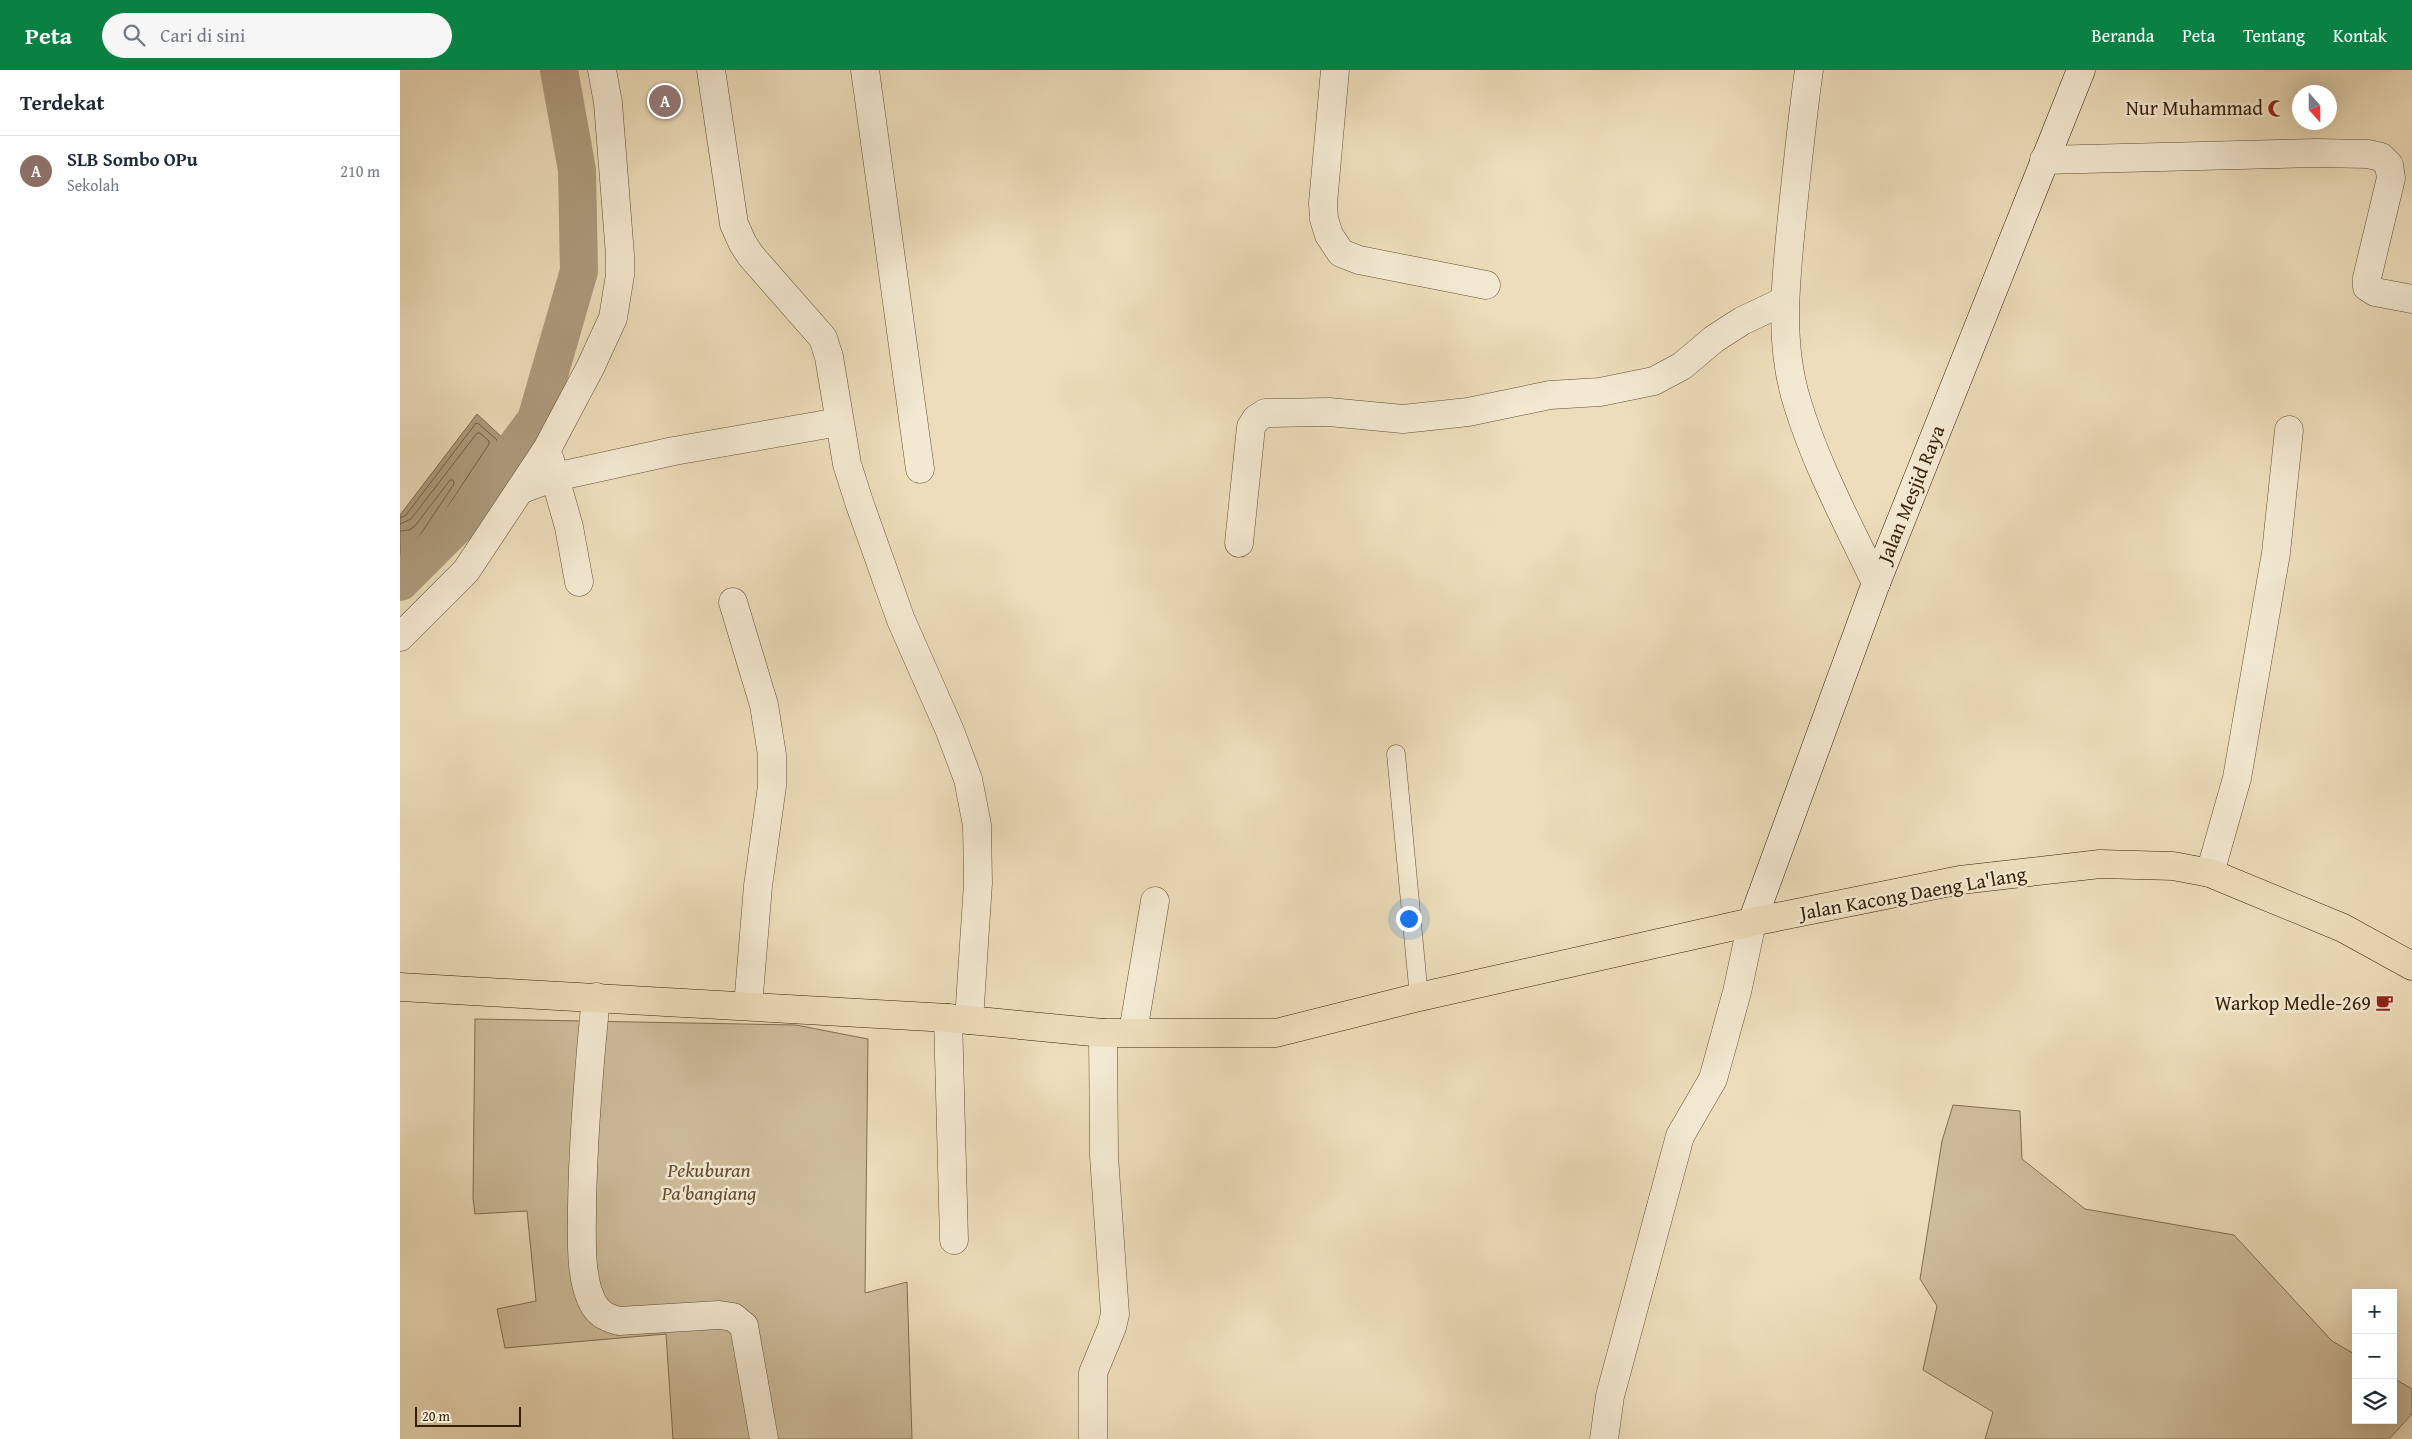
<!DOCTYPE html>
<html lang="id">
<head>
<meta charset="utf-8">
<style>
	:root { --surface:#fff; --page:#f6f6f7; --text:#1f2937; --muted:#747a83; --line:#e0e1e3; --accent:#0b8043 }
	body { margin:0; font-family:"Gentium Book Plus",serif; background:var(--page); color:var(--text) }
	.controls { position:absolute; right:15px; bottom:15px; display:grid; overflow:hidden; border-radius:0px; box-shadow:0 5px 20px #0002 }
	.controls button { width:45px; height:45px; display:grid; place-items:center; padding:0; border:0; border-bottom:1px solid var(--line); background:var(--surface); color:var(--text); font:25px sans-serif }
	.compass { position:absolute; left:1892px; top:15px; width:45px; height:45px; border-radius:50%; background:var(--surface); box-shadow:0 5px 20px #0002; rotate:159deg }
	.scale { position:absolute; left:15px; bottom:12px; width:106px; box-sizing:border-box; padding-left:5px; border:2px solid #351f08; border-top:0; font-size:14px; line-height:18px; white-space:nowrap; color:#351f08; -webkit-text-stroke:4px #f3e9d2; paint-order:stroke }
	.you { position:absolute; left:1008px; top:848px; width:18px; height:18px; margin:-12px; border:4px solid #fff; border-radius:50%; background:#1a73e8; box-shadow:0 0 0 8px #1a73e833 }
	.badge { display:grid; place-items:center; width:32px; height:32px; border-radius:50%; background:var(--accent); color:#fff; font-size:16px; font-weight:700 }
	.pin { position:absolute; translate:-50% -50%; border:2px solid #fff; box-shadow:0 1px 5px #0006 }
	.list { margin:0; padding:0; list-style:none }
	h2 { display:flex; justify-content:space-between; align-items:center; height:65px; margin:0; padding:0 20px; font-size:21px }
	h2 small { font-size:16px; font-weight:400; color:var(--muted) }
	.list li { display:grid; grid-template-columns:32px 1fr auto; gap:15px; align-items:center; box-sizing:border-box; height:70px; padding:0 20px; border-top:1px solid var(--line) }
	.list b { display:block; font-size:19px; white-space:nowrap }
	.list p { margin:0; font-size:16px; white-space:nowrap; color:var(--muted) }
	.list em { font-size:16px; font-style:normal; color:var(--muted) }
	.icon { flex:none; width:28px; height:28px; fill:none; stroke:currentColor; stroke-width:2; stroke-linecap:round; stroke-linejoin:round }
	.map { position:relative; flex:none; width:2012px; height:1369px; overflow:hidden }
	header { display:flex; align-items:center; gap:30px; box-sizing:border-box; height:70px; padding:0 25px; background:var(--accent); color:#fff }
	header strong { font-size:24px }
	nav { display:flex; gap:28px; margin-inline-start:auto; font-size:18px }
	.search { width:350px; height:45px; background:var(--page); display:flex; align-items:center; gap:12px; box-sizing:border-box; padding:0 18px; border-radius:28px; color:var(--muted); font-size:19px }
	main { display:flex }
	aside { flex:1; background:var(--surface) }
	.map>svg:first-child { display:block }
</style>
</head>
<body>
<header>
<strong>Peta</strong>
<div class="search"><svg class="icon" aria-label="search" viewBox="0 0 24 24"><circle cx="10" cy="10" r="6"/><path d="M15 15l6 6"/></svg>Cari di sini</div>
<nav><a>Beranda</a><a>Peta</a><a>Tentang</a><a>Kontak</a></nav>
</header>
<main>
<aside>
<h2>Terdekat<small></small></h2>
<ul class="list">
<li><span class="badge" style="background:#8d6e63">A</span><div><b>SLB Sombo OPu</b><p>Sekolah</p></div><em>210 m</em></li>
</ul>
</aside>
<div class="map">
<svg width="2012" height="1369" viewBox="0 0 2012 1369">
	<rect width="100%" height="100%" fill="#edddba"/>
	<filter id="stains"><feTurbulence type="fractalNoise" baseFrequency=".004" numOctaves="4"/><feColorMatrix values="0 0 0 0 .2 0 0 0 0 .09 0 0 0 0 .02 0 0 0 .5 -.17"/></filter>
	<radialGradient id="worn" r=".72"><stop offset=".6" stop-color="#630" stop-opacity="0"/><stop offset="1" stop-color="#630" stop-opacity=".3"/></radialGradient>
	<g fill="#cebd9c" stroke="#826e52">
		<path d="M75,949L396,955L468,969L465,1223L507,1212L512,1369H273L266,1264L105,1278L97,1239L136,1231L127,1141L75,1144L73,1128Z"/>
		<path d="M1553,1035L1620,1041L1622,1089L1685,1139L1834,1165L1932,1271L1956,1285V1350H1993V1308L2012,1319V1344L1989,1369H1585L1593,1342L1523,1300L1537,1236L1520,1209L1542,1071Z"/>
	</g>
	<path fill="#ae9c7d" stroke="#7e6a4e" d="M77,344L105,370L0,529V445Z"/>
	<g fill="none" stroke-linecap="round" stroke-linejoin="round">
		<g stroke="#725e42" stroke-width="1">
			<path d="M0,448L6,445L76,353L79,354L97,370V373L0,520"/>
			<path d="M0,454L11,449L77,363H80L89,371V374L0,509"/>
			<path d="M0,461L9,460L15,456L50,410H53L54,414L0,495"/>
		</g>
		<path stroke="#ae9c7d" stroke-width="38" d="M0,512L59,453L136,350L179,201L177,100L159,0"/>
		<defs>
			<path id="lane" d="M996,684L1019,927"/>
			<g id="street">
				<path d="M311,0L334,154L343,174L351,186L423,268L429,287L447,394L459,432L501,550L550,661L568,709L577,755L578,813L569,950"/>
				<path d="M465,0L520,399"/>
				<path d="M935,0L923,133L924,149L929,165L941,183L959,190L1086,215"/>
				<path d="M1409,0C1402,49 1397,98 1392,147C1386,209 1378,271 1397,332C1416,395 1448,454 1476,513"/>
				<path d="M1644,90L1916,83L1968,84L1981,87L1989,95L1991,108L1967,208V217L1975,222L2012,229"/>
				<path d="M150,390L169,457L179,512"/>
				<path d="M120,420L155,407L274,381L439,352"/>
				<path d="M839,473L851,357L856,349L865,343L929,342L1003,349L1068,342L1150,325L1200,322L1254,311L1282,296L1314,269L1342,251L1384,231"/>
				<path d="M333,532L364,635L372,685V716L358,816L348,936"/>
				<path d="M0,567L66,501L147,379L190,298L213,248L220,205V185L208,33L202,0"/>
				<path d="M1810,803L1837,708L1876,483L1889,360"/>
				<path d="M196,927C189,997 183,1066 182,1137C182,1165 179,1210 194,1235C200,1245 208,1248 219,1251L319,1245L333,1247L344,1256L364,1369"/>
				<path d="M548,948L554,1170"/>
				<path d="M733,962L755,831"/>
				<path d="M693,1369V1303L712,1257L715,1244L704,1086L703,963"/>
				<path d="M1204,1369L1210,1326L1280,1066L1313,1009L1337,922L1352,852"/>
			</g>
			<path id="secondary" d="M1352,852L1476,513L1681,0"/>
			<path id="primary" d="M0,917L548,948L703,963H876L1019,927L1352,852L1560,810L1700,794L1773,796L1810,803L1943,858L2012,896"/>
		</defs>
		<use href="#lane" stroke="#634e34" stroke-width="19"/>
		<use href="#street" stroke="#634e34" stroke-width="29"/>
		<use href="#secondary" stroke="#351f08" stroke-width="29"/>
		<use href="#primary" stroke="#351f08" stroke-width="29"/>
		<use href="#lane" stroke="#f3e9d2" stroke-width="18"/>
		<use href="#street" stroke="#f3e9d2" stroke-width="28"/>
		<use href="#secondary" stroke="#f3e9d2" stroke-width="28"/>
		<use href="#primary" stroke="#edddba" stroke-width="28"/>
	</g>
	<defs>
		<symbol id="mosque-bare" viewBox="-9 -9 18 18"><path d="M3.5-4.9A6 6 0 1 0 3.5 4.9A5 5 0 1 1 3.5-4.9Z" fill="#8f2418" stroke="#f3e9d2" stroke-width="2.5" paint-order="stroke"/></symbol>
		<symbol id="cafe-bare" viewBox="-9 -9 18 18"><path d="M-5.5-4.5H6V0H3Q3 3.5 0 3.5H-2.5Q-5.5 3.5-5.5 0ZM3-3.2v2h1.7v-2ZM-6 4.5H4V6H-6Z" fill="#8f2418" stroke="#f3e9d2" stroke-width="2.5" paint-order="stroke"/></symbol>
	</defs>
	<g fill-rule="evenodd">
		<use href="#mosque-bare" x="1864" y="26" width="25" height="25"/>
		<use href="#cafe-bare" x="1972" y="920" width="25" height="25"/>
	</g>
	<g text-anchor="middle" stroke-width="5" stroke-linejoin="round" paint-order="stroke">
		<g font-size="20" fill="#351f08" stroke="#f3e9d2" text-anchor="end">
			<text x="1863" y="45">Nur Muhammad</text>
			<text x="1971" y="940">Warkop Medle-269</text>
		</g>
		<g font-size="20" fill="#351f08" stroke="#f3e9d2">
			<text transform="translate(1511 424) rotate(-68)" y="7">Jalan Mesjid Raya</text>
			<text transform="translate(1513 823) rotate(-10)" y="7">Jalan Kacong Daeng La'lang</text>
		</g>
		<g font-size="20" font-style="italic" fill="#634e34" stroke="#f3e9d2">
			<text x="309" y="1107">Pekuburan<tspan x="309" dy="23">Pa'bangiang</tspan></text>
		</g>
	</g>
	<rect width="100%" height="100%" filter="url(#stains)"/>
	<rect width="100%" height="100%" fill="url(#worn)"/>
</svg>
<div class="controls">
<button>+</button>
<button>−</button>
<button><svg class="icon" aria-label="layers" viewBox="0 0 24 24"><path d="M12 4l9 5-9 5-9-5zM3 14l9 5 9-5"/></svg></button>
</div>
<svg class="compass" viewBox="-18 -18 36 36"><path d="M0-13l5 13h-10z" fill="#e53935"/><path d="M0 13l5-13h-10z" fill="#747a83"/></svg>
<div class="scale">20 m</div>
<div class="you"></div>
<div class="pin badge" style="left:265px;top:31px;background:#8d6e63">A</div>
</div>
</main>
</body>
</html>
